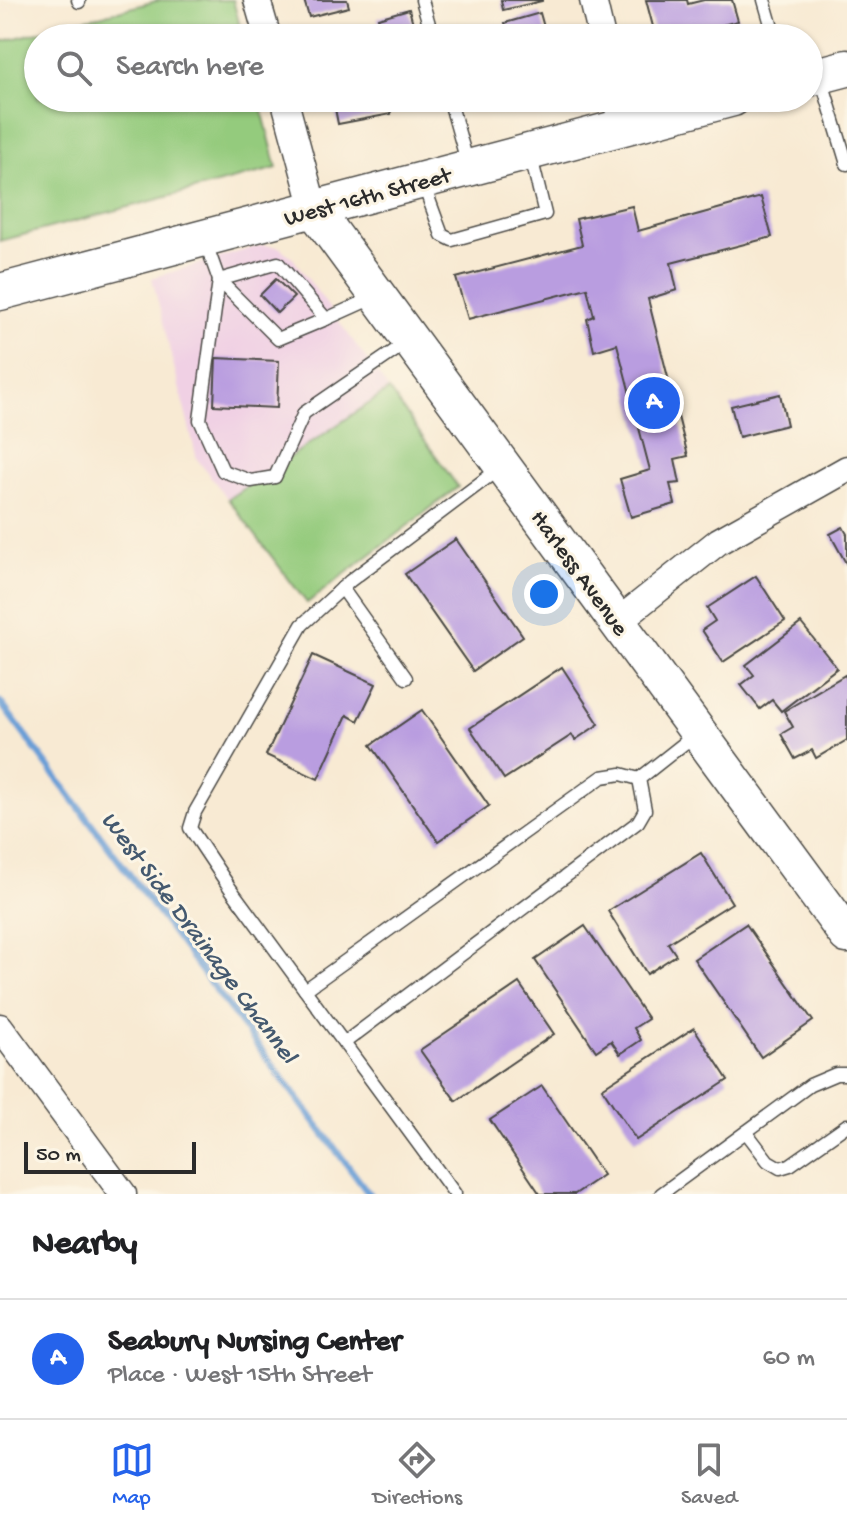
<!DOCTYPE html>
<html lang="en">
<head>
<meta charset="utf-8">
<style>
	:root { --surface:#fff; --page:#f2f2f2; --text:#202124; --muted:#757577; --line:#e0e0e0; --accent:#2563eb }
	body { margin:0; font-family:"Gochi Hand",sans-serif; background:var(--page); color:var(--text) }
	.scale { position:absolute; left:24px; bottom:20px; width:172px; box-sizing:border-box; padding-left:8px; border:4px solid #2b2b2b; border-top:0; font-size:22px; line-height:28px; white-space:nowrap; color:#2b2b2b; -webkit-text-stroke:6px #fcf5e5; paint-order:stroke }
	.you { position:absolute; left:544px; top:594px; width:28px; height:28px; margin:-20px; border:6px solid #fff; border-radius:50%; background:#1a73e8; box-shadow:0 0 0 12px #1a73e833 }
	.badge { display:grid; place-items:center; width:52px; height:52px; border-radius:50%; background:var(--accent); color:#fff; font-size:26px; font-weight:700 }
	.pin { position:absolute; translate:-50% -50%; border:4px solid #fff; box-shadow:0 2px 8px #0006 }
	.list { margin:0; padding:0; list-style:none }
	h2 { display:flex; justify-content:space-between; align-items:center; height:104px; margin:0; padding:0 32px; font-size:34px }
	h2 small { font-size:26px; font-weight:400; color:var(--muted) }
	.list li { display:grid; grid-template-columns:52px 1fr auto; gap:24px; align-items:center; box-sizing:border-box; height:120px; padding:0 32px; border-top:2px solid var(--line) }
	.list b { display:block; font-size:30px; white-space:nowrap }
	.list p { margin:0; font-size:26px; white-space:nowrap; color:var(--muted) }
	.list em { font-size:26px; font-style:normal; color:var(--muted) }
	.icon { flex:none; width:44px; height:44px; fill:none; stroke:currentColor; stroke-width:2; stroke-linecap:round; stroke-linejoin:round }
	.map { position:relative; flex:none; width:847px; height:1194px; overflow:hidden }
	.search { position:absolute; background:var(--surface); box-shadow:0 2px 6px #0004; left:24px; right:24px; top:24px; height:88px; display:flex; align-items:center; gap:20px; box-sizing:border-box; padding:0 28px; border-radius:44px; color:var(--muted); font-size:30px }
	.sheet { height:224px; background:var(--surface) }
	nav { display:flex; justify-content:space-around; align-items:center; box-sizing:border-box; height:112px; border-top:2px solid var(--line); background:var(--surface); font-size:22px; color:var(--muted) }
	nav a { display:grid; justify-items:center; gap:4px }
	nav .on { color:var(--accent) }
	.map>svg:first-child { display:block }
</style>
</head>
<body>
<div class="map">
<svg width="847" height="1194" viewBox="0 0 847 1194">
	<rect width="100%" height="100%" fill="#fcf5e5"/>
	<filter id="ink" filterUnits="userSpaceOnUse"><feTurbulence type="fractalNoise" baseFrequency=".0125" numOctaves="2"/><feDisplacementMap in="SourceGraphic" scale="16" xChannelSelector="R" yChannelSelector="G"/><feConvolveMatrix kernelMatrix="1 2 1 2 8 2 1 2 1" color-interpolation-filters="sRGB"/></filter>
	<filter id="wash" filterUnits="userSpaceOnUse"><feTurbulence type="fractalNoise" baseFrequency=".006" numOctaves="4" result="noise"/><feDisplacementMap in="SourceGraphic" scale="32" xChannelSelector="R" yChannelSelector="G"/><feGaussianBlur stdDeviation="1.8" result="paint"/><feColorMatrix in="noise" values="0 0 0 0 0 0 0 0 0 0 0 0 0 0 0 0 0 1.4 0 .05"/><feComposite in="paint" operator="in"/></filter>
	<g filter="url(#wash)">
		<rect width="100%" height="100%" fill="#f8ead3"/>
		<path fill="#f0d0e4" d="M262,245L279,247L292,257L389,390L228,499L197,459L152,278Z"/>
		<g fill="#94cb7d" stroke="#607b54" stroke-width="2">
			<path d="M160,0H233L243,38H38V98H259L277,168L0,241V42Z"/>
			<path d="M389,390L458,487L307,603L228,499Z"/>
		</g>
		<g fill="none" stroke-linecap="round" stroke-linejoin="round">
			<path stroke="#699ed6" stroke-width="7" d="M0,702L369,1194"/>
		</g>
		<g id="blocks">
			<g fill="#b99de0">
				<path d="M304,0H347L349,7L309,17Z"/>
				<path d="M501,0H542V1L503,10Z"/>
				<path d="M646,0H687L688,4L704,0H732L738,21L672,38H656Z"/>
				<path d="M409,9L417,38H383L378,18Z"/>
				<path d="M540,13L547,38H509L505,23Z"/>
				<path d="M333,98H388L391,114L338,124Z"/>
				<path d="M761,197L772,237L671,263L677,290L648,299L688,456L675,459L680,483L670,484L675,504L631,517L620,479L650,470L617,344L594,351L587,319L594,316L587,288L468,319L456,278L582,245L576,219L632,206L638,231Z"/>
				<path d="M276,279L294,297L277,313L260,295Z"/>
				<path d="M216,358L279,361L277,408L214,405Z"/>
				<path d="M780,394L787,425L739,437L731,406Z"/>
				<path d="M843,527L847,534V565L830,534Z"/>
				<path d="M456,539L523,636L473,671L405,574Z"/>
				<path d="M756,576L785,621L723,662L702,630L715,621L707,608Z"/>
				<path d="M801,623L837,668L781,711L772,700L760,709L741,685L754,675L746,665Z"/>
				<path d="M313,655L376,684L358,721L347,715L318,779L266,755Z"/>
				<path d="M562,667L599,724L575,740L572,735L504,779L470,728Z"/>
				<path d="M845,675L847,679V740L816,758L812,750L795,759L781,734L793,727L784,711Z"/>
				<path d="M422,710L489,806L438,841L371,745Z"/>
				<path d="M701,853L732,903L668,943L676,955L647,974L608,911Z"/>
				<path d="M746,924L813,1021L761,1057L694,959Z"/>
				<path d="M585,926L648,1019L634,1028L641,1040L620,1054L611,1041L596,1051L535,960Z"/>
				<path d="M519,983L554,1034L456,1101L420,1050Z"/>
				<path d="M694,1028L728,1080L636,1140L602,1088Z"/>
				<path d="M542,1086L603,1175L575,1194H540L490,1120Z"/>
			</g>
		</g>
	</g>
	<g filter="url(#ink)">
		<use href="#blocks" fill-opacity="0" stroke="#4a4844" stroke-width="2"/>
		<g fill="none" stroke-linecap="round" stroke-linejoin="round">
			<defs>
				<g id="lane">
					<path d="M78,0L79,2"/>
					<path d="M422,0L433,38"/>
					<path d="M764,0L775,38"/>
					<path d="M821,78L847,164"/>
					<path d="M449,98L468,165"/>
					<path d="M423,183L442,235L452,240L545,214L530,153"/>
					<path d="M205,241L219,280L278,263L326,319L375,297"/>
					<path d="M219,280L200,420L223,471L251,481L275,477L304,413L409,341"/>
					<path d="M219,280L278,339L326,319"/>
					<path d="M342,588L406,678"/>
					<path d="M305,990L602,777L621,774L639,779"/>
					<path d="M344,1043L638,822L645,810L639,779L696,734"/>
					<path d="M746,1132L768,1161L780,1168L790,1165L847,1125"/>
					<path d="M455,1194L230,888L190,828L195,812L302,625L350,581L500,468"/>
					<path d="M661,1194L810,1085L836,1074H847"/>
				</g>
				<g id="street">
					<path d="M257,0L268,38"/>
					<path d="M593,0L602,38"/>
					<path d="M284,98L314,209"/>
					<path d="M616,98L622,127"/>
					<path d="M617,622L719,541L847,469"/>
					<path d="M0,1027L123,1194"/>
				</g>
				<g id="secondary">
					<path d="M809,78L847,68"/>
					<path d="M314,209L847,935"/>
					<path d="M0,292L733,98"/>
				</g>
			</defs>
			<use href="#lane" stroke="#4a4844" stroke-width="15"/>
			<use href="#street" stroke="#4a4844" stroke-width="29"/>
			<use href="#secondary" stroke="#4a4844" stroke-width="39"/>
			<use href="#lane" stroke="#fff" stroke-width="12"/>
			<use href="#street" stroke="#fff" stroke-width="26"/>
			<use href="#secondary" stroke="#fff" stroke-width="36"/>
		</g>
	</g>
	<g text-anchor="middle" stroke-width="6" stroke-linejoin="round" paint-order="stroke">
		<g font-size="24" fill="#2b2b2b" stroke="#fcf5e5">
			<text transform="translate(367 195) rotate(-15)" y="8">West 16th Street</text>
			<text transform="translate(581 572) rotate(54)" y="8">Harless Avenue</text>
		</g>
		<g font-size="26" font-style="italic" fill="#44596f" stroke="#fcf5e5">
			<text transform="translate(201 936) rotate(53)" y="9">West Side Drainage Channel</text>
		</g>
	</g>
</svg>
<div class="scale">50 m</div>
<div class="you"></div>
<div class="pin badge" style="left:654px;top:403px">A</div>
<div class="search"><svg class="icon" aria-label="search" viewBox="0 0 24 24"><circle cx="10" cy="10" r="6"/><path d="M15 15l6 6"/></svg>Search here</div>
</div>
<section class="sheet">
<h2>Nearby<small></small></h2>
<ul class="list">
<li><span class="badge">A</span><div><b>Seabury Nursing Center</b><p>Place · West 15th Street</p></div><em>60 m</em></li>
</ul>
</section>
<nav>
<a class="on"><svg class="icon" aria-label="map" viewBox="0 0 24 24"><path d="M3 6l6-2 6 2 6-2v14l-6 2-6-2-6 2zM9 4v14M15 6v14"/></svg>Map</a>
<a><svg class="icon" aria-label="directions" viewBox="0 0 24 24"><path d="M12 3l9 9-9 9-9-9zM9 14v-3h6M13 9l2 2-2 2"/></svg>Directions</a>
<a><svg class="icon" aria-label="saved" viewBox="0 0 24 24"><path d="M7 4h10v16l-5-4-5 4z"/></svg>Saved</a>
</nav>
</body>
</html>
